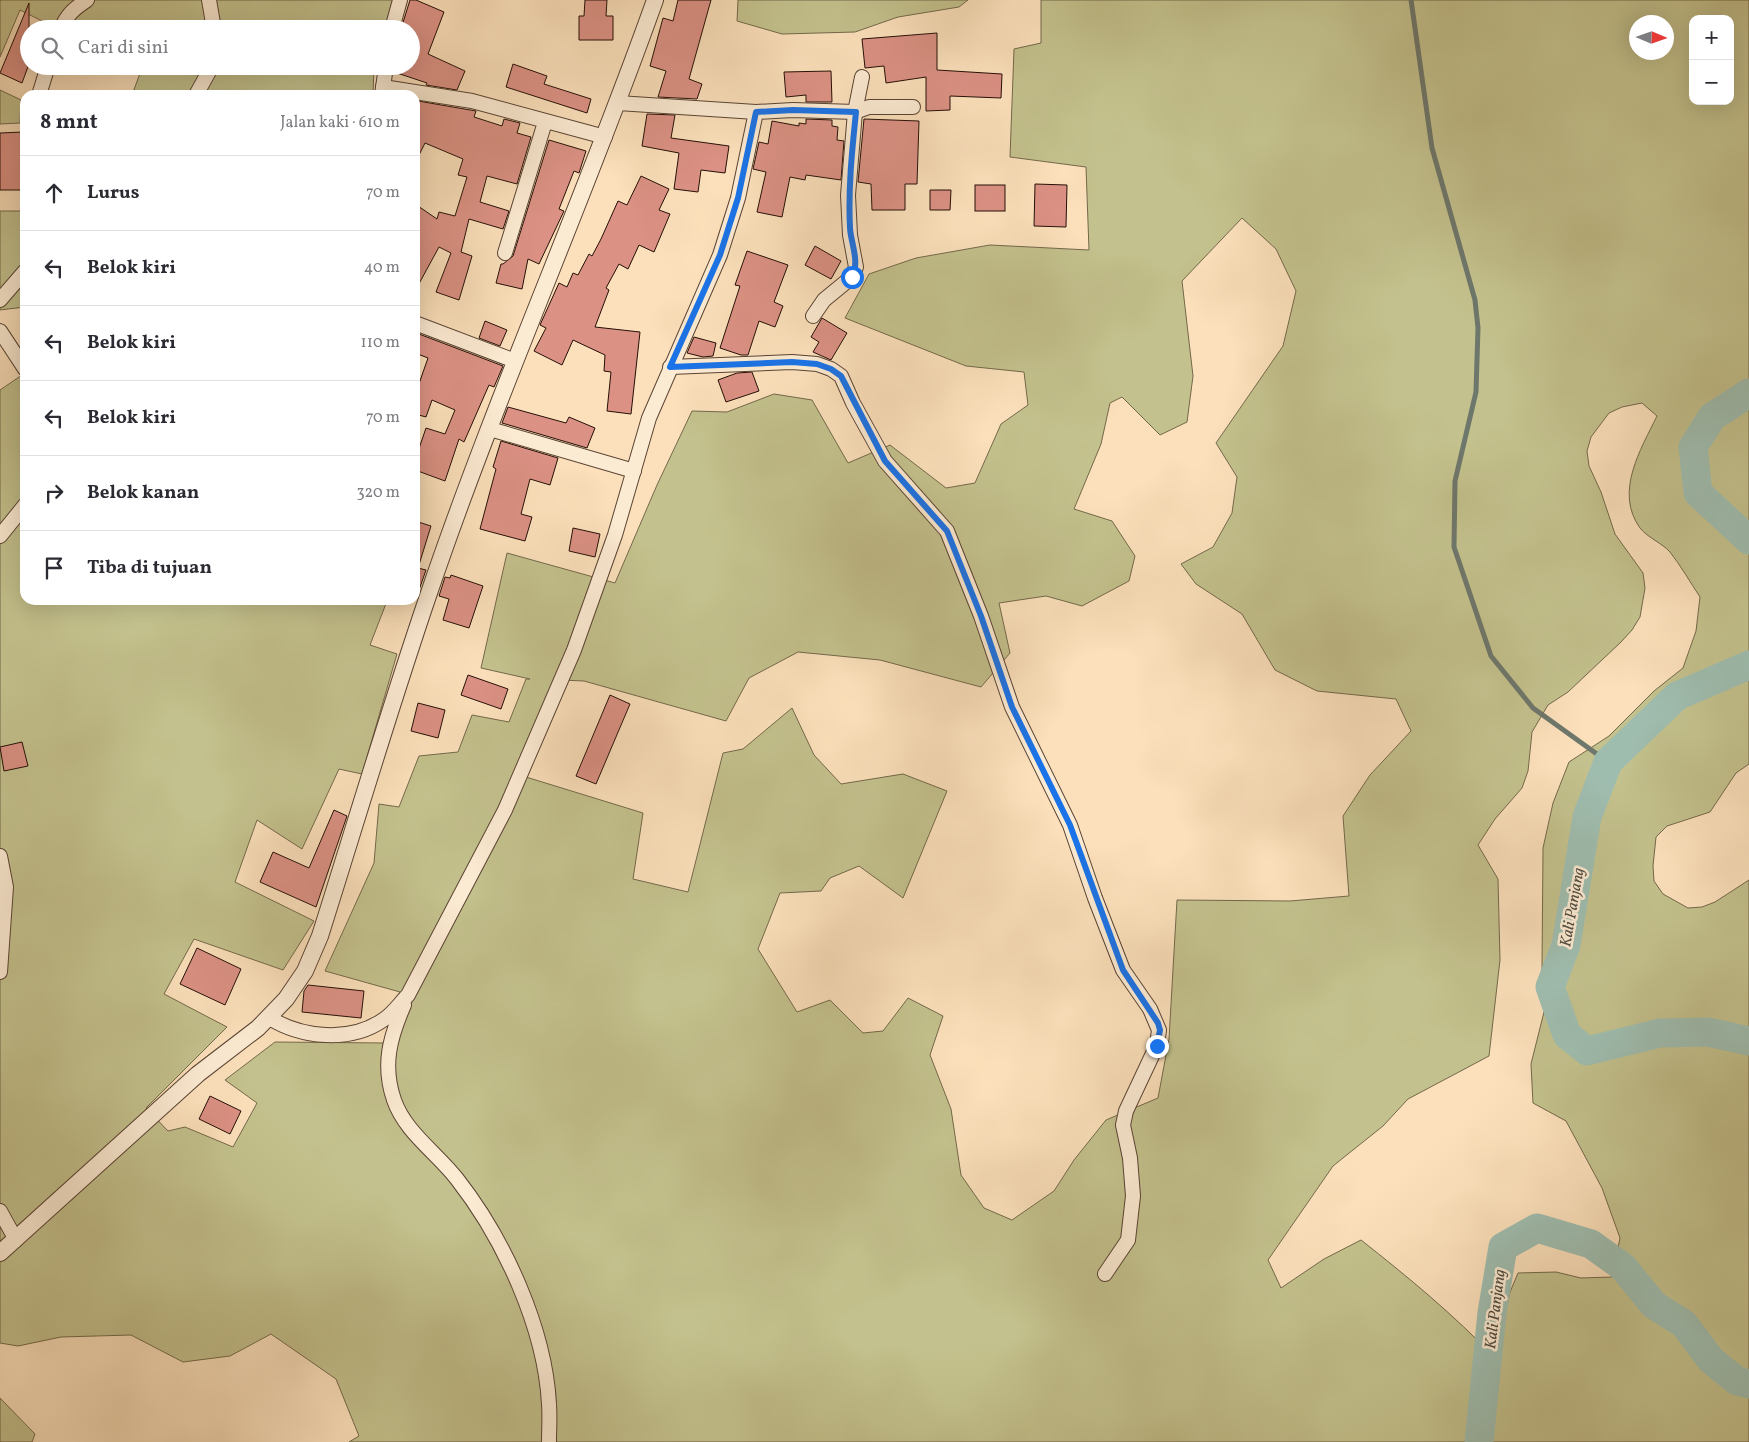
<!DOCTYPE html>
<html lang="id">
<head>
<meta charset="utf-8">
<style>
	:root { --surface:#fff; --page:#f7f7f7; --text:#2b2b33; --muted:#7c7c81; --line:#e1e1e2 }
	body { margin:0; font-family:Vollkorn,serif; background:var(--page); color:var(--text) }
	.controls { position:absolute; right:15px; top:15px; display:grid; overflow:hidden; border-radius:10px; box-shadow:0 5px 20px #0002 }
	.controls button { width:45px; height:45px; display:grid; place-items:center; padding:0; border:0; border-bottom:1px solid var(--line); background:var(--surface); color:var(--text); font:25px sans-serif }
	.compass { position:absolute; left:1629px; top:15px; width:45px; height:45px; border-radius:50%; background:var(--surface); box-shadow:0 5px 20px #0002; rotate:92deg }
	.stop { position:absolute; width:15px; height:15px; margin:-11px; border:4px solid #1a73e8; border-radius:50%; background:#fff }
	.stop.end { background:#1a73e8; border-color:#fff; box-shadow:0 1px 5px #0008 }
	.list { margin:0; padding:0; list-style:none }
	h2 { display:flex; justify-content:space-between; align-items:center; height:65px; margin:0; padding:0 20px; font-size:21px }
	h2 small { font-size:16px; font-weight:400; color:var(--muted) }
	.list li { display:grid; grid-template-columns:32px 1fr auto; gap:15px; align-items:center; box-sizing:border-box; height:75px; padding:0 20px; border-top:1px solid var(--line) }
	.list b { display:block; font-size:19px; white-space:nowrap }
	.list em { font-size:16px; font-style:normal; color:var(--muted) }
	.icon { flex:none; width:28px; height:28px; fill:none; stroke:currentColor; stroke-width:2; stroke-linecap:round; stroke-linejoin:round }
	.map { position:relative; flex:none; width:1749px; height:1442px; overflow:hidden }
	.search { position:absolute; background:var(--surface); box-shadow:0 5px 20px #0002; left:20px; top:20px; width:400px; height:55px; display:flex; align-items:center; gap:12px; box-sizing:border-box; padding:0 18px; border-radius:28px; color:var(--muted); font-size:19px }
	.panel { position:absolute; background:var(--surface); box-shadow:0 5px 20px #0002; left:20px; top:90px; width:400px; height:515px; border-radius:15px }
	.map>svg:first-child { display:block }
</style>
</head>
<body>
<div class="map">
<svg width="1749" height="1442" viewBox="0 0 1749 1442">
	<rect width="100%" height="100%" fill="#fbe0bb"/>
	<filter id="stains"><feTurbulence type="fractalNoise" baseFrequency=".004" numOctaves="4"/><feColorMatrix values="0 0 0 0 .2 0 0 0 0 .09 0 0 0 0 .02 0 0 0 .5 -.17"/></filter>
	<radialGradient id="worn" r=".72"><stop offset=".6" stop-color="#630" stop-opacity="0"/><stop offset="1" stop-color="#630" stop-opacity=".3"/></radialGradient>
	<g fill="#c3c18d" stroke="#74684a" fill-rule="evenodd">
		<path d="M0,0H397L385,29H58L20,10L0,57Z"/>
		<path d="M738,0H968L959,7L898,17L855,32L782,34L737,21Z"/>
		<path d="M1041,0H1749V764L1736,773L1710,812L1667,826L1656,837L1653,866L1654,881L1663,894L1688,908L1702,907L1715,902L1749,880V1442H349L359,1436L336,1379L271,1334L230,1356L183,1362L131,1335L61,1337L18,1346L0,1343V390L25,373V600L387,601L370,645L397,654L362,774L339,769L302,849L257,820L235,882L314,921L283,970L194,939L164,994L227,1027L146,1108L168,1131L185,1127L233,1147L257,1103L225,1080L275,1042L386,1043L400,992L325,971L374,863L379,804L399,807L419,756L458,752L472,715L509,722L526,679H530L481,668L507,553L615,583L657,485L692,411L727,412L774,394L812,400L848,463L890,445L946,488L975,483L1001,424L1028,405L1024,372L966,366L845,318L869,274L916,258L990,245L1089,250L1086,167L1010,157L1014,49L1041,43ZM1693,19H1730V101H1693ZM1636,22H1666V52H1636ZM1242,218L1276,249L1296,291L1283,346L1216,443L1237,477L1232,513L1213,547L1181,564L1196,584L1242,614L1275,670L1317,691L1396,699L1411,731L1370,775L1343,816L1349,896L1290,901L1177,900L1169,1039L1158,1098L1106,1120L1074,1160L1054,1191L1012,1220L984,1208L961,1175L951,1109L930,1055L943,1016L908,998L883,1031L863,1033L830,1000L797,1012L758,949L780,893L821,891L830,878L859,866L903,898L947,791L903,774L841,784L814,755L792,708L743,749L723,753L688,892L633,879L643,813L526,777L561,680L584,681L726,721L749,678L798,652L880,660L981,687L1010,653L999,603L1046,596L1082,606L1129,581L1135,556L1112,521L1074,509L1101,444L1110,403L1122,397L1160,435L1187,422L1193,376L1182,281ZM1642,403L1657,416C1641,449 1614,492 1640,528C1648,538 1662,543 1670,552C1681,566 1690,582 1700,597L1696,631L1683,668L1654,691L1609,736L1569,762L1553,803L1543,848L1542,967L1545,1008L1531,1064L1533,1103L1566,1121L1602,1188L1620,1238L1612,1277L1581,1278L1556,1272L1518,1273L1510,1292L1495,1358C1454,1315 1408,1277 1361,1240L1324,1259L1281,1288L1268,1260L1333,1166L1383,1126L1408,1099L1489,1056L1500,960L1498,879L1478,845L1495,819L1522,788L1528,771L1532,732L1548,705L1568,692L1621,642L1632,630L1640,617L1645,588L1643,573L1615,534L1601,492L1589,466L1587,451L1591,437L1609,413L1622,407Z"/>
		<path d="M139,66H374L373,95H132L142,68Z"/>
		<path d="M0,90L21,100L20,123L0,124Z"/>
		<path d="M0,211H25V307L0,310Z"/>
		<path d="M0,1398L35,1434L32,1442H0Z"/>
	</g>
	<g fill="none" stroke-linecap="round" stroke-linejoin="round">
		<path stroke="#6e776b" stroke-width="5" d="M1411,0L1432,148L1475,300L1478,328L1476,392L1455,481L1454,547L1491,656L1533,708L1608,762"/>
		<g stroke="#9fbdaf" stroke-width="29">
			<path d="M1749,393L1712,417L1693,447L1698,493L1749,540"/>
			<path d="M1749,665L1677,696L1608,762L1587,817L1566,945L1550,987L1567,1035L1587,1051L1660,1033L1708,1032L1749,1041"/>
			<path d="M1479,1442L1492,1313L1503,1247L1537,1228L1591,1244L1623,1267L1654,1305L1684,1324L1711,1360L1737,1381L1749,1384"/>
		</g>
	</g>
	<g fill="#db9184" stroke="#250f06">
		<path d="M410,0H416L444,12L428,54L465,71L457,90L426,85L427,83L394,72L395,66H411V29H401Z"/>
		<path d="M585,0H607L606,16H613V40H579V16H584Z"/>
		<path d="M678,0H711L689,79L702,84L697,99L658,97L666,71L650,66L663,18L673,21Z"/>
		<path d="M29,3V64L22,83L0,73Z"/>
		<path d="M937,33V70L1002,74L1001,98L950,96V110L926,111V77L886,83L884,66L865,68L862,39Z"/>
		<path d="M513,64L547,76L544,84L591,99L587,113L506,87Z"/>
		<path d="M831,71L832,102H806V95L786,97L784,72Z"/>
		<path d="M418,101L476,111L474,117L502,126L504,119L520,123L517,133L531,137L517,184L487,176L480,202L509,211L503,229L469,219L461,252L472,256L459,300L436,292L451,253L439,247L415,291V204L437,219L439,212L455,216L467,177L458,175L463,159L425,143L415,163V107Z"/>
		<path d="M647,114L675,115L671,138L729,146L725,173L701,170L698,192L674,189L679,153L642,146Z"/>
		<path d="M806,119L832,120V126L838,127L837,140L844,141L841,180L806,175L805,180L790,177L782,217L757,212L766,172L753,169L759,142L768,144L772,121L799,126V123L806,124Z"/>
		<path d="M864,119L919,121L917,184H905V210H872L871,184L858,182Z"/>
		<path d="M23,132L25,190H0V133Z"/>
		<path d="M549,140L586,151L579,173L574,171L559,209L564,211L539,264L528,259L522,289L496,283L501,264H503L513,256Z"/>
		<path d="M641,176L669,189L659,210L670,214L654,252L639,245L628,269L619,264L606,288L609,290L595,327L640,332L631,414L607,411L611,372L604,371L605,355L573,340L562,365L534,351L546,328L540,325L559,283L567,287L573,273L578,275L589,254L592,256L601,239L618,201L627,205Z"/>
		<path d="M1035,184L1067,185L1066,227L1034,226Z"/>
		<rect x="975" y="185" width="30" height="26"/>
		<path d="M930,190H951L950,210H930Z"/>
		<path d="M815,246L841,261L831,279L805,265Z"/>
		<path d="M747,251L788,265L774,302L783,306L775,327L759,321L748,355H741L720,348L740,286L735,285Z"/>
		<path d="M822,318L847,333L831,360L813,352L819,342L811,337Z"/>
		<path d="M485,321L507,330L500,346L479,338Z"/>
		<path d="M419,334L503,366L494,387L489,385L464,442L459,439L445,481L415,470V460L426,428L445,434L455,410L432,400L426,417L415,414V395L428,358L415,353V343Z"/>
		<path d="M694,337L716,343L713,356L703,357L687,353Z"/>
		<path d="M752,372L759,391L726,402L718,380L737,373Z"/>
		<path d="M508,407L566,423L569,417L595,428L587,448L502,423Z"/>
		<path d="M501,441L558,458L550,485L530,479L521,514L532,517L525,541L480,529L496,469L493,467Z"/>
		<path d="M415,521L431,526L418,568L426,570L419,590L415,589Z"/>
		<path d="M573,528L600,534L595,557L569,551Z"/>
		<path d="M451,575L483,586L469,628L443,620L449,599L439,596L445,577L450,578Z"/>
		<path d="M468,675L508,689L501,709L461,695Z"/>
		<path d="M610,695L630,704L596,784L576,776Z"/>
		<path d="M418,703L445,710L438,738L411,731Z"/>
		<path d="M22,742L28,766L4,771L0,747Z"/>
		<path d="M334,810L347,816L316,907L260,882L273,852L309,868Z"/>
		<path d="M197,948L241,969L225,1005L180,984Z"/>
		<path d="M308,985L364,991L361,1018L302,1012L304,991Z"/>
		<path d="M210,1096L241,1111L230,1134L199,1119Z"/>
	</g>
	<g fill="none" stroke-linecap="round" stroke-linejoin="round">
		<defs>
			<g id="minor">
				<path d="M209,0L214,29"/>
				<path d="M61,29C67,14 75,8 87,0"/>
				<path d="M392,29L400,0"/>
				<path d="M383,87L472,101L605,137"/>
				<path d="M39,95L48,66"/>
				<path d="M196,95L212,66"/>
				<path d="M382,95L386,66"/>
				<path d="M618,103L756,112L793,110L855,112L869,107H913"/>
				<path d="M505,253L545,122"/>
				<path d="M0,300L25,271"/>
				<path d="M813,316L824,300L852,277L856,267L850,235L848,195L855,112L862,77"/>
				<path d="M415,323L515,361"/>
				<path d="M0,331L25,369"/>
				<path d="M670,367L792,362L817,364L831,369L841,376L853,403L885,461L947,531L981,616L1012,707L1070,825L1095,898L1123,970L1150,1009L1159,1030L1157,1045L1126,1111L1123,1125L1130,1158L1133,1196L1128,1240L1105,1274"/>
				<path d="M490,429L634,471"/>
				<path d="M0,536L25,505"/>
				<path d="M0,856L6,887L0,972"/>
				<path d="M404,1005C390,1037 382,1065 394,1100C405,1132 437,1153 457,1179C504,1239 545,1328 549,1404C550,1417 549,1429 549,1442"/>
				<path d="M268,1017C301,1038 350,1043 383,1020C393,1014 400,1003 408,995L505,810L574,650L615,535L649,418L720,255L738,198L756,112"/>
				<path d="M0,1211L16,1240"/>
			</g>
			<path id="tertiary" d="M0,1253L198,1074L258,1028L286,999L305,971L320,936C356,822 390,707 429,593C497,393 584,200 655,0"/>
		</defs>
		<use href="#minor" stroke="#5a4333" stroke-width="16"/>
		<use href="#tertiary" stroke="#5a4333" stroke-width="18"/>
		<use href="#minor" stroke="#fcebd3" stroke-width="14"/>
		<use href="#tertiary" stroke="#fcebd3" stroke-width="16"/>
	</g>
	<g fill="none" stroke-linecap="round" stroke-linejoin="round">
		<path stroke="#1a73e8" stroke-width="6" d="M852,277C860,261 851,244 850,228C848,189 852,151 856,112L793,110L756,112L738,198L720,255L670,367L792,362L817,364L831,369L841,376L885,461L947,531L981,616L1012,707L1070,825L1123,970L1158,1023L1160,1030L1157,1046"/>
	</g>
	<g text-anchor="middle" stroke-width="5" stroke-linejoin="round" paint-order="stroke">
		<g font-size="16" font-style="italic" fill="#504c41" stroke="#fcebd3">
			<text transform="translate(1571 907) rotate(-80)" y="6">Kali Panjang</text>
			<text transform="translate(1494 1309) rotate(-83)" y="6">Kali Panjang</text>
		</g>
	</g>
	<rect width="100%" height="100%" filter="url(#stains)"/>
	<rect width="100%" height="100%" fill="url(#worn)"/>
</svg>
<div class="controls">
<button>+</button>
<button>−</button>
</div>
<svg class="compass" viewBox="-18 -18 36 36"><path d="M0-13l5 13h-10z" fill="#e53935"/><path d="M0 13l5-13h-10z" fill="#7c7c81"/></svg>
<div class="stop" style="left:852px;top:277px"></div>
<div class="stop end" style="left:1157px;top:1046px"></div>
<div class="search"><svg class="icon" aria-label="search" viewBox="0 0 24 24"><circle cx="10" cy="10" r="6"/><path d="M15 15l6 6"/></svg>Cari di sini</div>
<section class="panel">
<h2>8 mnt<small>Jalan kaki · 610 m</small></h2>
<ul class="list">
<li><svg class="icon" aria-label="ahead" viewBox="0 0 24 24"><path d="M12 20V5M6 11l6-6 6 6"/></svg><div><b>Lurus</b></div><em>70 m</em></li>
<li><svg class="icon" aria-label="left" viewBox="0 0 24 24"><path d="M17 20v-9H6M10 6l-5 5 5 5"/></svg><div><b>Belok kiri</b></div><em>40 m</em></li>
<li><svg class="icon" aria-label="left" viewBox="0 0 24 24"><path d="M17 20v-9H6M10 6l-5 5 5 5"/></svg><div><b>Belok kiri</b></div><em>110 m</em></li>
<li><svg class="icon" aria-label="left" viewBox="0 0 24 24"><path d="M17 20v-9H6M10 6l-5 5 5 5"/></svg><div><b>Belok kiri</b></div><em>70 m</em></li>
<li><svg class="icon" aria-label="right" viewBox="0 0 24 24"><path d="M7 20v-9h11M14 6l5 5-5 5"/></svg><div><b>Belok kanan</b></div><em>320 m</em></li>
<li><svg class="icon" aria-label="arrive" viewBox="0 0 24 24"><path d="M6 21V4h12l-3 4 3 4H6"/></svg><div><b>Tiba di tujuan</b></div></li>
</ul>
</section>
</div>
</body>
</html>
